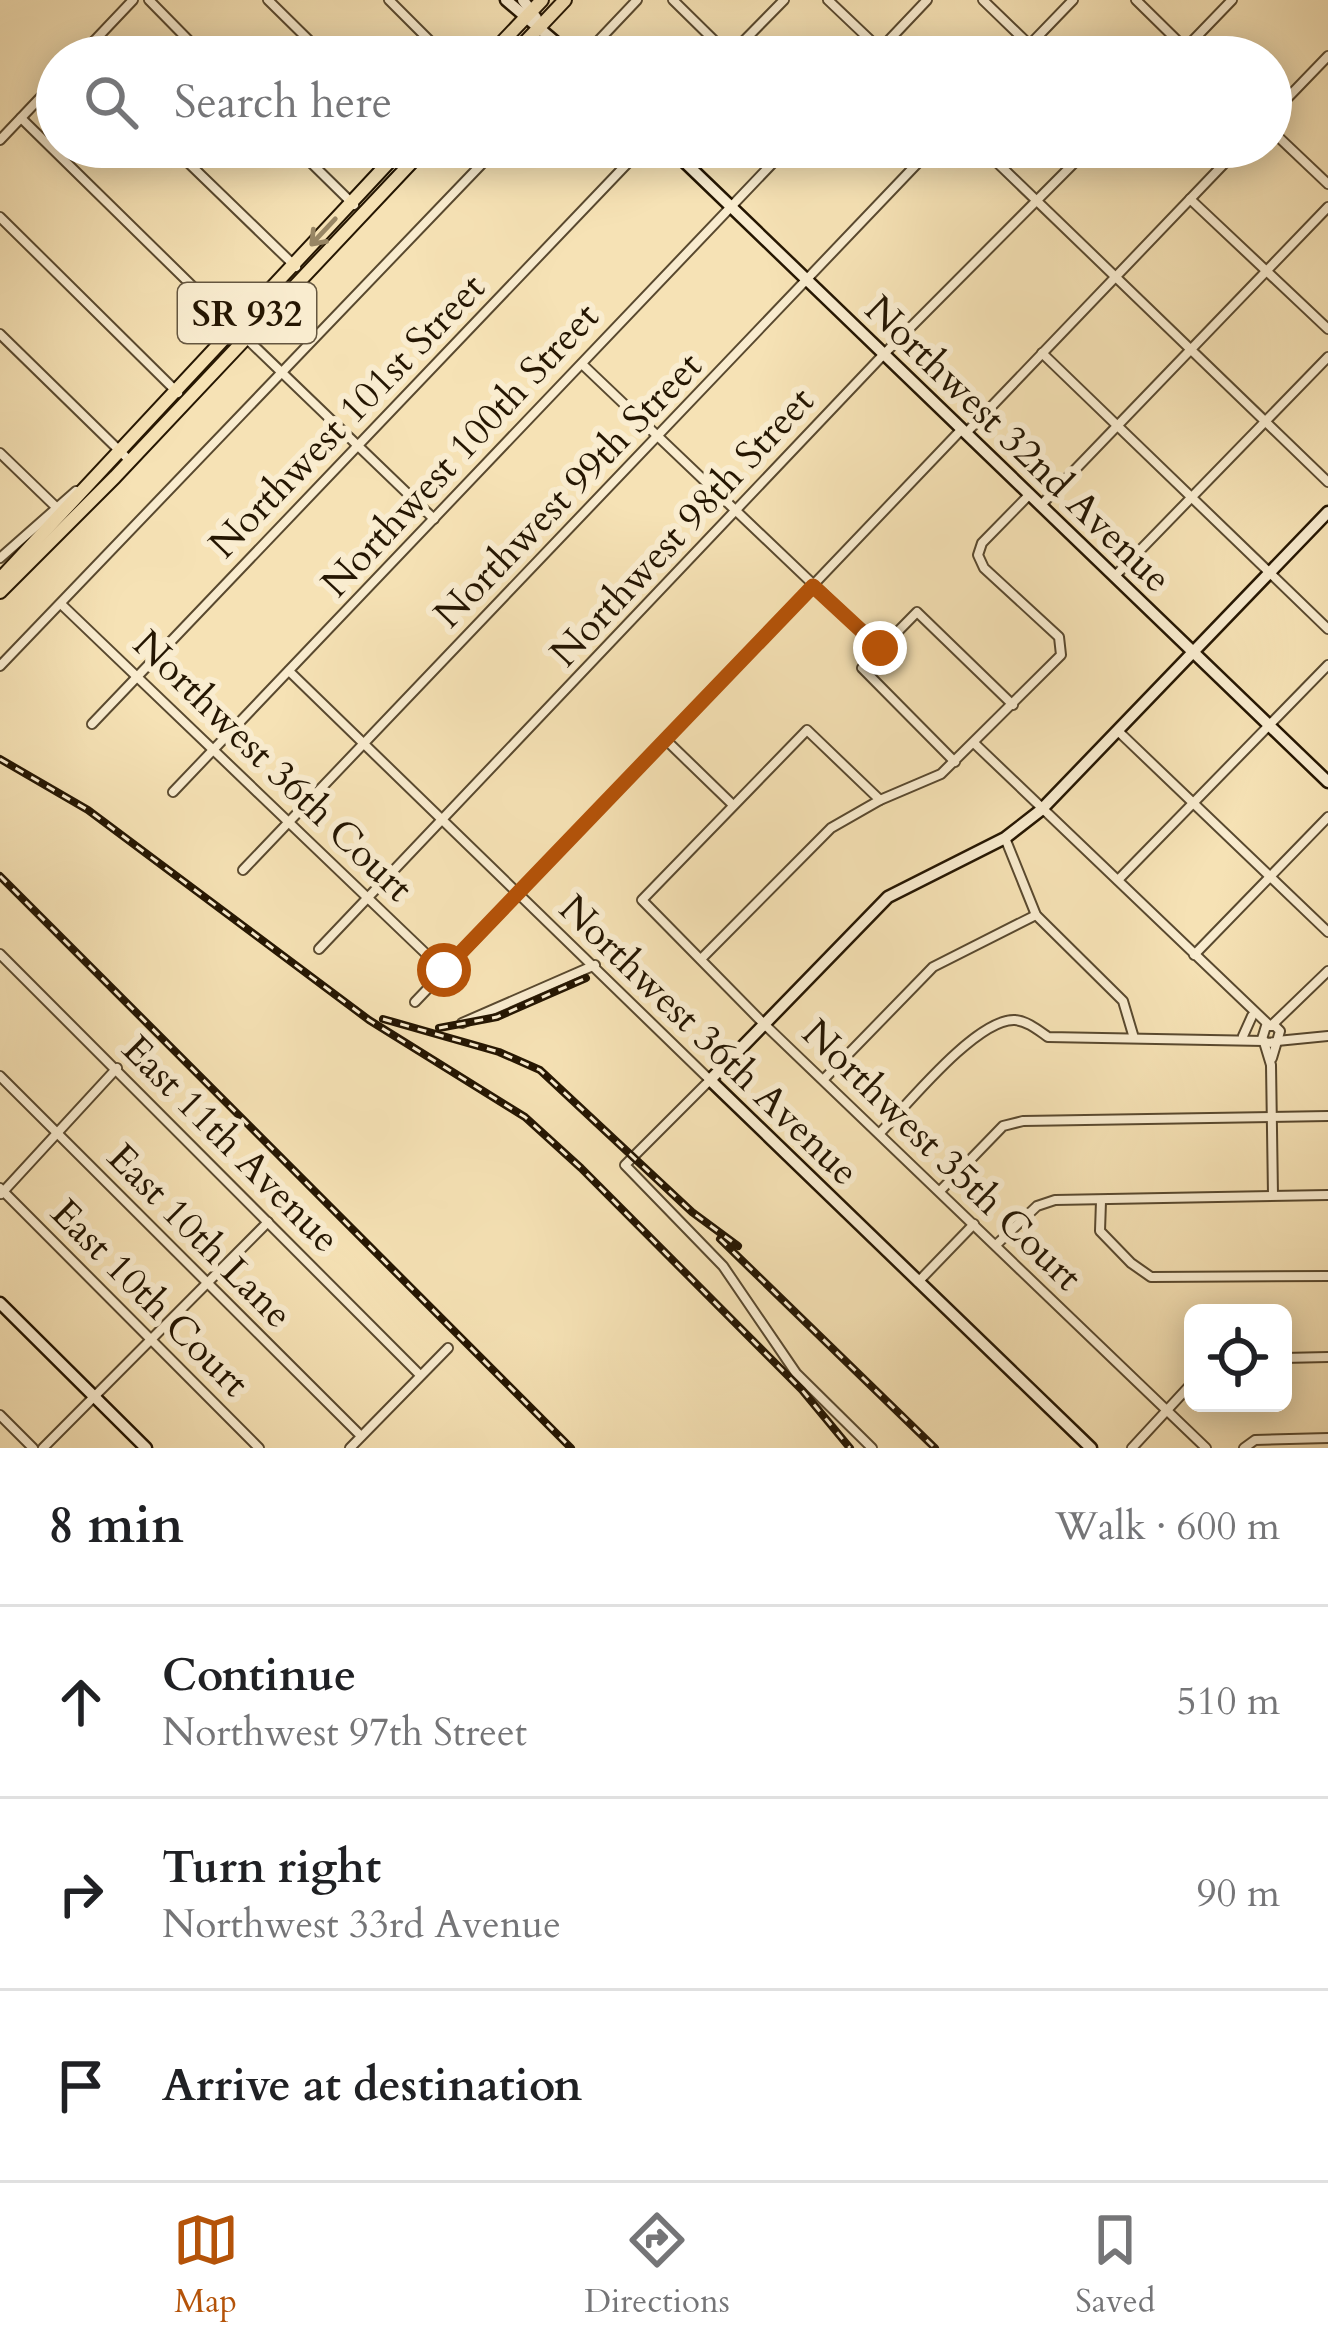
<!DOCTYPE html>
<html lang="en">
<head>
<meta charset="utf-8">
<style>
	:root { --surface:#fff; --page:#f6f6f6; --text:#202124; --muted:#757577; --line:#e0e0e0; --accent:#b45309 }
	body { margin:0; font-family:Cardo,serif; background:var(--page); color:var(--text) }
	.controls { position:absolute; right:36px; bottom:36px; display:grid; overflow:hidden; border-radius:18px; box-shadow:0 6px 30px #0003 }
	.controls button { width:108px; height:108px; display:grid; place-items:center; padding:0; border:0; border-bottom:3px solid var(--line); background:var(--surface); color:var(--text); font:60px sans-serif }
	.stop { position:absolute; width:36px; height:36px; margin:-27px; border:9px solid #b45309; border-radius:50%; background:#fff }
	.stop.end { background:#b45309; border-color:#fff; box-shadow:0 3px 12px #0008 }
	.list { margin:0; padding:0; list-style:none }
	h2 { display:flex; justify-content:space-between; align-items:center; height:156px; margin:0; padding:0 48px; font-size:51px }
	h2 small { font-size:39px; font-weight:400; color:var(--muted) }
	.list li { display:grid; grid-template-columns:78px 1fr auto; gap:36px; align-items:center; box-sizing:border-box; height:192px; padding:0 48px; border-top:3px solid var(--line) }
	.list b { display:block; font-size:45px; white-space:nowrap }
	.list p { margin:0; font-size:39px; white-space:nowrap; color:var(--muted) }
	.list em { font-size:39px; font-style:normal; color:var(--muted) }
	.icon { flex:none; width:66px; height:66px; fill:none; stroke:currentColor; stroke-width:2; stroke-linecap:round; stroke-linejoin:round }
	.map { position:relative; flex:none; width:1328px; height:1448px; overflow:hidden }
	.search { position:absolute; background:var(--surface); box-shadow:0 6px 30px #0003; left:36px; right:36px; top:36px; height:132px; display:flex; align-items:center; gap:30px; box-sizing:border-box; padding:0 42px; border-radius:66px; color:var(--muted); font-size:45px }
	.sheet { height:732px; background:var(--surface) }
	nav { display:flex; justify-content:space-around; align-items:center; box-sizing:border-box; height:168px; border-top:3px solid var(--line); background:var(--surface); font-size:33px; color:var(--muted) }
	nav a { display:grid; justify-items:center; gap:6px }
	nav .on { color:var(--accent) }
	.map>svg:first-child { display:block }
</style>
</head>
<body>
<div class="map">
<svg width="1328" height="1448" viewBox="0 0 1328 1448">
	<rect width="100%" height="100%" fill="#f6e2b5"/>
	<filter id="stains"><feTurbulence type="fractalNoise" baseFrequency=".00167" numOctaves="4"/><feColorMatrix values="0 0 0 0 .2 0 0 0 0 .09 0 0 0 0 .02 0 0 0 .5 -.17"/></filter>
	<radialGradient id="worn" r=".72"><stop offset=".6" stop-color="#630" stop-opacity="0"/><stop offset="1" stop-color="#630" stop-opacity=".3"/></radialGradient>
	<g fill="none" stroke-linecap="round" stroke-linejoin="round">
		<defs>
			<g id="street">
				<path d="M149,0L205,57"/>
				<path d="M268,0L326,57"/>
				<path d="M389,0L446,57"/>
				<path d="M673,0L731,57"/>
				<path d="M828,0L888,57"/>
				<path d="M983,0L1042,57"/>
				<path d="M1136,0L1194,57"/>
				<path d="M79,57L133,0"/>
				<path d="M583,57L637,0"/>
				<path d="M728,57L784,0"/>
				<path d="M873,57L927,0"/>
				<path d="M1018,57L1073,0"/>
				<path d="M1177,57L1232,0"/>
				<path d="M1271,115L1328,56"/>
				<path d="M21,118L234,327"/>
				<path d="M1271,130L1328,184"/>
				<path d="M0,140L57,80"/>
				<path d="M172,147L296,267"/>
				<path d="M295,147L354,205"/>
				<path d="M981,147L1328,482"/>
				<path d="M1190,199L1328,329"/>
				<path d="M0,217L178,393"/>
				<path d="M0,334L130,461"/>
				<path d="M246,338L434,519"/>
				<path d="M1042,353L1328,629"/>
				<path d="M582,364L880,648"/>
				<path d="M966,433L1240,147"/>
				<path d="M0,453L56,507"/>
				<path d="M1041,505L1328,207"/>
				<path d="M0,558L76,491"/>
				<path d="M1115,576L1328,357"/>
				<path d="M61,604L444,971"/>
				<path d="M0,666L498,147"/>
				<path d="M289,671L710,1080L625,1165L723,1266L796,1373L872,1448"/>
				<path d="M92,724L643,147"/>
				<path d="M1118,731L1328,932"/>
				<path d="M666,740L733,805"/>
				<path d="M974,743L1269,1025"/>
				<path d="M955,762L862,668L917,612L1013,705"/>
				<path d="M173,792L788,147"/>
				<path d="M880,800L807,730L642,900L763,1023L1206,1448"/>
				<path d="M1005,838L1036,915L1123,1001L1134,1038"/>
				<path d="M243,870L933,147"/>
				<path d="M1118,880L1328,665"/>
				<path d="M319,949L884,354L1090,147"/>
				<path d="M0,954L420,1375"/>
				<path d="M1194,955L1328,817"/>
				<path d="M701,959L831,828L880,800L941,774L1061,655L1059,637L984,568L978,555L982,543L1030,494"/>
				<path d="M415,1002L962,429"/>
				<path d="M462,1023L595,965"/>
				<path d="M1273,1024L1328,971"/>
				<path d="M1243,1036L1252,1016"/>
				<path d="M1277,1041L1328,1036"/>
				<path d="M1264,1042L1271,1065L1273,1195"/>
				<path d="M1272,1058L1280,1031L1275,1026H1266L1262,1039L1266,1043L1276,1042"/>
				<path d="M0,1076L361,1436"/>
				<path d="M824,1079L933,967L1036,915"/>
				<path d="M880,1133C907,1105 977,1018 1015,1020C1027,1021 1038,1030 1048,1037L1264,1041"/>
				<path d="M0,1188L259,1448"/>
				<path d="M940,1191L1003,1126L1023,1121L1328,1116"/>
				<path d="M1,1194L117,1068"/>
				<path d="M1101,1201L1100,1231L1131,1263L1151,1277L1328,1276"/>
				<path d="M996,1245L1037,1206L1055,1200L1328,1195"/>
				<path d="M918,1282L974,1224"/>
				<path d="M1283,1358L1328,1357"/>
				<path d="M0,1415L33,1448"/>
				<path d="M43,1448L268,1222"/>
				<path d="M350,1448L448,1348"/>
				<path d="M1132,1448L1193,1382"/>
				<path d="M1244,1448L1255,1440L1328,1438"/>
			</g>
			<g id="secondary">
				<path d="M506,0L573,57"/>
				<path d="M523,0L536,18"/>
				<path d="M669,147L1328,782"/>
				<path d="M0,1303L146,1448"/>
				<path d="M1091,1448L710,1080L888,897L1005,838L1041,810L1328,512"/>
			</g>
			<g id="primary">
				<path d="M488,57L542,0"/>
				<path d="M511,57L565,0"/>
				<path d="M0,579L403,147"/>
				<path d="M0,592L115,477L426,147"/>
			</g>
		</defs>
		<use href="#street" stroke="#59492f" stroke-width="12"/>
		<use href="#secondary" stroke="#251602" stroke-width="15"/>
		<use href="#primary" stroke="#251602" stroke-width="16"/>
		<use href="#street" stroke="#f9eccf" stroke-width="8"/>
		<use href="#secondary" stroke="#f9eccf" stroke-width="10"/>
		<use href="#primary" stroke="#f6e2b5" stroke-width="12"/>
		<defs>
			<g id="rail">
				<path d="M0,759L88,810L369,1020L525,1117L581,1168L802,1390L850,1448"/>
				<path d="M0,876L571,1448"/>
				<path d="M383,1019L499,1052L540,1070L692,1212L738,1246"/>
				<path d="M439,1028L497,1017L586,978"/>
				<path d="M720,1239L935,1448"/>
			</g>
		</defs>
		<use href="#rail" stroke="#251602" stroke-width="8"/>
		<use href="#rail" stroke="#f9eccf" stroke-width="3" stroke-dasharray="9" stroke-linecap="butt"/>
	</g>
	<defs><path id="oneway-shaft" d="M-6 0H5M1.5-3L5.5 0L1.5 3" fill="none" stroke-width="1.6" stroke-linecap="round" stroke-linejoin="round" transform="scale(3)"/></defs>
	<use stroke="#988664" href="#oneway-shaft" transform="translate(323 232) rotate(133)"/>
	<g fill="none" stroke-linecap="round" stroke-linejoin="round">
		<path stroke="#b45309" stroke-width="15" d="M444,970L813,586L880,648"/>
	</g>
	<g text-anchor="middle" stroke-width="12" stroke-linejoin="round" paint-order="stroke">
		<rect fill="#f9eccf" stroke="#655640" stroke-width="3" x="178" y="283" width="138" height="60" rx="9"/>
		<g font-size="36" font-weight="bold" fill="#251602">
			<text x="247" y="326">SR 932</text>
		</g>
		<g font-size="39" fill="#251602" stroke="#f9eccf">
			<text transform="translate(346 415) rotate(-46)" y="14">Northwest 101st Street</text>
			<text transform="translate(1019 443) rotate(44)" y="14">Northwest 32nd Avenue</text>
			<text transform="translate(459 449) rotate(-47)" y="14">Northwest 100th Street</text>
			<text transform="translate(567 489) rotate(-46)" y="14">Northwest 99th Street</text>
			<text transform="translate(681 526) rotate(-47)" y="14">Northwest 98th Street</text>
			<text transform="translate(274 765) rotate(44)" y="14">Northwest 36th Court</text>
			<text transform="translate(710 1039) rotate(44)" y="14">Northwest 36th Avenue</text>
			<text transform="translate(232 1143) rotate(45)" y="14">East 11th Avenue</text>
			<text transform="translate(943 1154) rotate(44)" y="14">Northwest 35th Court</text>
			<text transform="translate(201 1235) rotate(45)" y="14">East 10th Lane</text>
			<text transform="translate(151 1297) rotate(45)" y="14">East 10th Court</text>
		</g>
	</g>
	<rect width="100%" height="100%" filter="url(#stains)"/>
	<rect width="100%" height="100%" fill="url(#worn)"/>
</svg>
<div class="controls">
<button><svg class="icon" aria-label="locate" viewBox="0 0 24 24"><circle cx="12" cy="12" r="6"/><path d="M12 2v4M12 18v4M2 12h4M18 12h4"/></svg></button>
</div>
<div class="stop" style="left:444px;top:970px"></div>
<div class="stop end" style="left:880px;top:648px"></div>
<div class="search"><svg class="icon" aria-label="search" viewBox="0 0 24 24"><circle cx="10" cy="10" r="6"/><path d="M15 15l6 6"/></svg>Search here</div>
</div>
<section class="sheet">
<h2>8 min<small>Walk · 600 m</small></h2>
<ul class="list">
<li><svg class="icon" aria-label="ahead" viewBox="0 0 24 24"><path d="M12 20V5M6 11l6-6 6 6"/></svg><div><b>Continue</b><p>Northwest 97th Street</p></div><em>510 m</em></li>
<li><svg class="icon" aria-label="right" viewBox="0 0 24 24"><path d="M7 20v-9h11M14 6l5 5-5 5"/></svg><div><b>Turn right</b><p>Northwest 33rd Avenue</p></div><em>90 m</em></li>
<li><svg class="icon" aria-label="arrive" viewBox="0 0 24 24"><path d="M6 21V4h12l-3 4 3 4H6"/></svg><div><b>Arrive at destination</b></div></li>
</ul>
</section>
<nav>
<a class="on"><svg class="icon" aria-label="map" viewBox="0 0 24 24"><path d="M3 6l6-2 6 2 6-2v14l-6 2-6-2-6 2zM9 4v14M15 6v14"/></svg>Map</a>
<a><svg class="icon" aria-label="directions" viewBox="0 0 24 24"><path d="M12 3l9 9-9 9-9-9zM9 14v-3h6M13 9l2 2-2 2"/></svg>Directions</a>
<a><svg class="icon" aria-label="saved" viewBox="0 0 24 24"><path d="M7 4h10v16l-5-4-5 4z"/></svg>Saved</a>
</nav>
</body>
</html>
